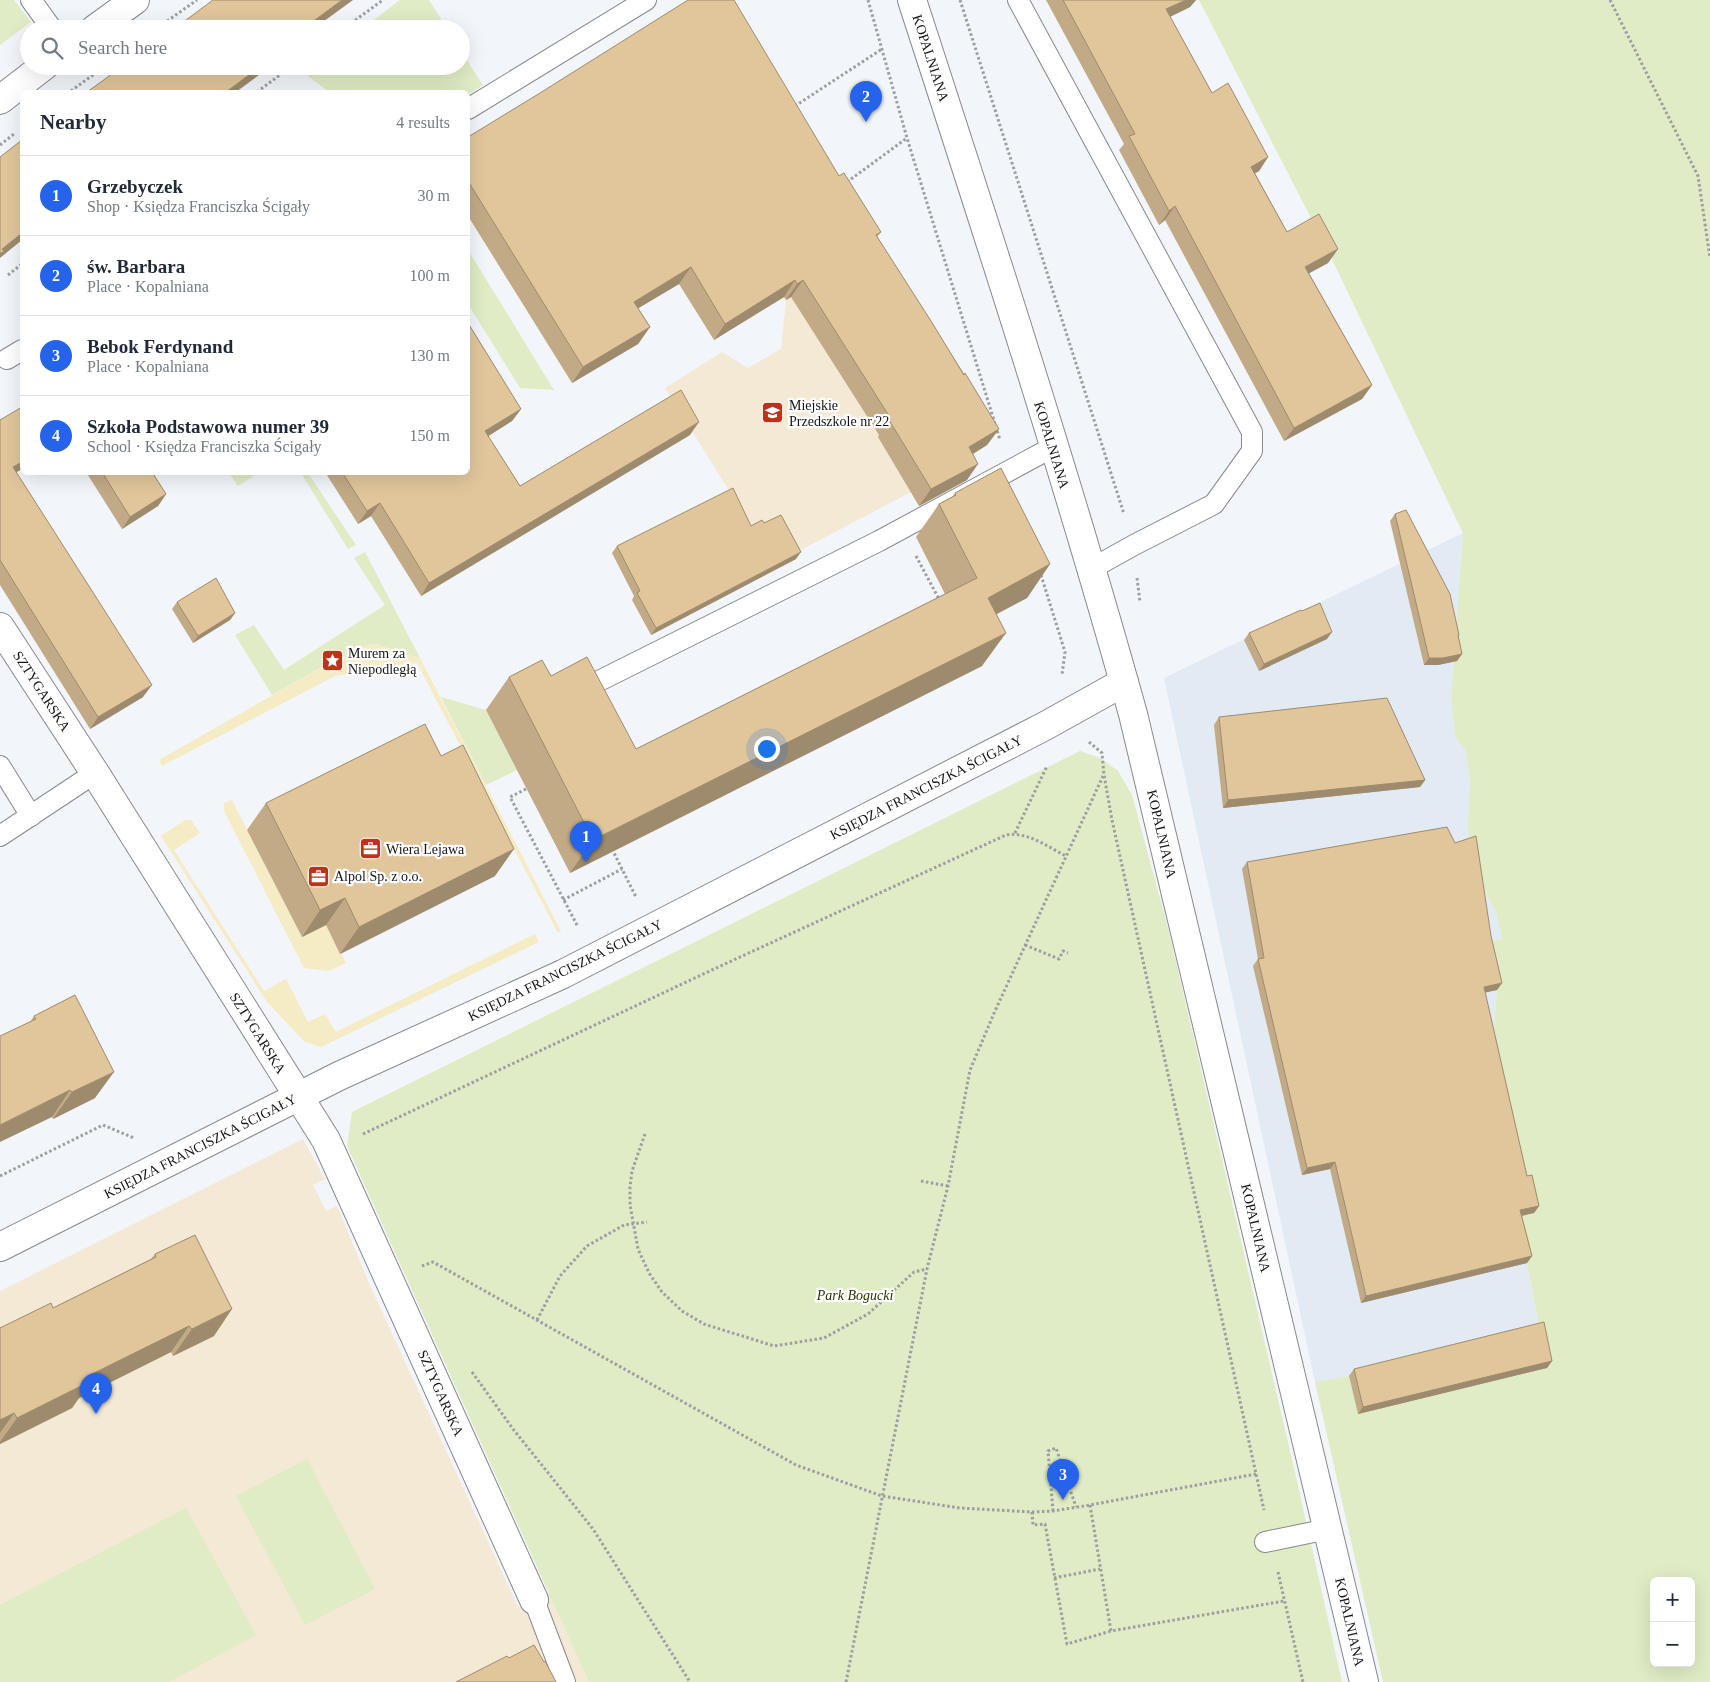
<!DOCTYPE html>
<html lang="en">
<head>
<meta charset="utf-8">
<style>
	:root { --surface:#fff; --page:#f2f2f3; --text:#1f2937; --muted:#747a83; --line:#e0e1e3; --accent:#2563eb }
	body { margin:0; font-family:"Times New Roman",serif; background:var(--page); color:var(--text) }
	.controls { position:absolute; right:15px; bottom:15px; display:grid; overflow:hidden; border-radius:8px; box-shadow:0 5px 20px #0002 }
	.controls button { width:45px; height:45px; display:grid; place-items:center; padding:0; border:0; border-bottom:1px solid var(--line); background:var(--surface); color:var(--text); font:25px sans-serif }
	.you { position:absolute; left:766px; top:748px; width:18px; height:18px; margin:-12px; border:4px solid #fff; border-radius:50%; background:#1a73e8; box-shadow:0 0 0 8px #1a73e833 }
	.badge { display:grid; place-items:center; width:32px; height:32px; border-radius:50%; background:var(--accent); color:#fff; font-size:16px; font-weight:700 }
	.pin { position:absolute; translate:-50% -41px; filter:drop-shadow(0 1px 2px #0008) }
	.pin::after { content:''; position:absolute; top:26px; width:18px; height:15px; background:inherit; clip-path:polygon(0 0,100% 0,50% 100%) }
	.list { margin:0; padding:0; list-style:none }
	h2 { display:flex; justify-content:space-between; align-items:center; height:65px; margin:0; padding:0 20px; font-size:21px }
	h2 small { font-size:16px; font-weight:400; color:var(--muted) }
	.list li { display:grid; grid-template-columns:32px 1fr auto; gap:15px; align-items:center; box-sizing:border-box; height:80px; padding:0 20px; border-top:1px solid var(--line) }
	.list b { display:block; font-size:19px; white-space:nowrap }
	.list p { margin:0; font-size:16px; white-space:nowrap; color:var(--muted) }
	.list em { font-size:16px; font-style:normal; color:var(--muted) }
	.icon { flex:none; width:28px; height:28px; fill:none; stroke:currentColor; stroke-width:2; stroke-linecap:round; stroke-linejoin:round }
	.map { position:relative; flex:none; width:1710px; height:1682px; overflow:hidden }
	.search { position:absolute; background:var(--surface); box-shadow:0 5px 20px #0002; left:20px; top:20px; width:450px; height:55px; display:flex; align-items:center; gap:12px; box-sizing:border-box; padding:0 18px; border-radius:28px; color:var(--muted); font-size:19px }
	.panel { position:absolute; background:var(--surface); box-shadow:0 5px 20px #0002; left:20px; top:90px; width:450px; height:385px; border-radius:8px }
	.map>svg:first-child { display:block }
</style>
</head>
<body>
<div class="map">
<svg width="1710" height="1682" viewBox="0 0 1710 1682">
	<rect width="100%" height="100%" fill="#f2f5f9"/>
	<path fill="#e2eaf4" d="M1463,533L1451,699L1455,737L1466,751L1470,783L1474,868L1496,913L1502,940L1487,943L1497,990L1492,1052L1517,1225L1527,1263L1547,1368L1358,1414L1349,1376L1315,1382L1164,678Z"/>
	<g fill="#f4e9d5">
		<path d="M791,297L954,390L987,445L911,492L793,554L753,529L665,388L722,352L748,368L781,349L786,300Z"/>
		<path d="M303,1139L325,1179L313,1185L326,1211L337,1206L372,1290L518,1607L549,1593L589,1682H0V1291Z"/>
	</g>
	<g fill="#dfecc5" fill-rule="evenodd">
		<path d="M0,0H14L31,22L0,45Z"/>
		<path d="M400,0H429L447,29H362Z"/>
		<path d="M1199,0H1710V1682H1383L1315,1382L1349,1376L1358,1414L1547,1368L1527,1263L1517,1225L1492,1052L1497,990L1486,943L1502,939L1496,913L1474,868L1468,830L1470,783L1466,751L1455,737L1451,699L1463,533L1330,255ZM1654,1581H1691V1663H1654Z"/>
		<path d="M461,51L483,85L468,95V92H329L304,73L313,66H461Z"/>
		<path d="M468,250L554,390L520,388L468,304Z"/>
		<path d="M229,473H259L238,486Z"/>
		<path d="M301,473H308L356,545L348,549Z"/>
		<path d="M365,552L420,658L375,644L357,647L272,695L235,635L254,625L284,670L385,605L354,558Z"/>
		<path d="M441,697L486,710L517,770L486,785Z"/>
		<path d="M1080,751L1100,758L1118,771L1132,795L1168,928L1294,1468L1342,1682H589L347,1146L352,1112Z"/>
		<path d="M307,1459L375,1589L305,1625L236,1496Z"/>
		<path d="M186,1508L256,1635L169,1682H0V1605Z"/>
	</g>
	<g fill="#f5ebc5">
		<path d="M375,644L420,658L561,931L558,933L417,663L335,676L162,766L159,760L357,647Z"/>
		<path d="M232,800L302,937L326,925L346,963L328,971L304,968L224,811V803Z"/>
		<path d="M185,820H191L200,833L174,850L264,991L286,979L308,1022L325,1014L336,1032L535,934L539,942L321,1047L305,1042L267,1002L161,836Z"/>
	</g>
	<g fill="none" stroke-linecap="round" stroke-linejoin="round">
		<defs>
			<g id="service">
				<path d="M31,0L52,29"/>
				<path d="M1018,0L1252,432V451L1214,504L1134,545L1091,569"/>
				<path d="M468,109L646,0"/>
				<path d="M7,359L22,350"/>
				<path d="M581,690L879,541L1053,447"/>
				<path d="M0,766L31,816"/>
				<path d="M0,836L95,773"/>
				<path d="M1265,1542L1328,1529"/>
				<path d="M534,1600L565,1682"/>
			</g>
			<g id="minor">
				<path d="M912,0C989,237 1066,474 1133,714L1364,1682"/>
				<path d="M95,29L135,0"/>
				<path d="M0,100L44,66"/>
				<path d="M0,627L95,773L326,1140L534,1600"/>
				<path d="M0,1247L339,1076L563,974L1045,726L1124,682"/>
			</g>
		</defs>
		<use href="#service" stroke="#86898d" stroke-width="22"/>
		<use href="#minor" stroke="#86898d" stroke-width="30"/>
		<g stroke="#9c9ea1" stroke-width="3" stroke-dasharray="2.5 2.5" stroke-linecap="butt">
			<path d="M868,0L907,138L1000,440"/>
			<path d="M960,0L1124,514"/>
			<path d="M1610,0L1698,176L1710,258"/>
			<path d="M163,24L197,0"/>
			<path d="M343,29L383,0"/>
			<path d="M71,91L105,66"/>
			<path d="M257,92L292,66"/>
			<path d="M795,106L882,49"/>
			<path d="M0,145L14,134"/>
			<path d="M847,182L907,138"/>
			<path d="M8,275L22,264"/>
			<path d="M916,556L940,601"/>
			<path d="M1041,575L1065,652L1062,675"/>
			<path d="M1137,578L1140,602"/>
			<path d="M1089,742L1102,753L1104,775L1112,820L1264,1510"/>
			<path d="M526,789L510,797L578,927"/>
			<path d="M1015,833L1047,766"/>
			<path d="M612,849L636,897"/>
			<path d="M563,900L622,869"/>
			<path d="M1025,945L1059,959L1063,951L1068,953"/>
			<path d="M363,1134L714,969L1006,835C1027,831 1048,847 1066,856"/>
			<path d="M645,1134L632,1171L630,1187V1205L638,1249L649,1273L662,1292L682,1311L704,1324L774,1346L824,1338L868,1314L914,1272L927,1269"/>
			<path d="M0,1176L103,1125L134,1138"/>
			<path d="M921,1181L948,1186"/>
			<path d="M422,1266L433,1262L796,1465L882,1496L960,1508L1032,1512L1053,1511L1090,1505L1256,1474"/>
			<path d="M537,1320L560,1276L587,1246L624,1225L647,1222"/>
			<path d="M472,1372L513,1429L593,1529L690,1682"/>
			<path d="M1090,1505L1111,1631L1284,1601"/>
			<path d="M1053,1511L1048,1451L1056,1448L1076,1507"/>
			<path d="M1032,1512L1033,1525L1045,1524L1067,1644L1111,1631"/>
			<path d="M1278,1572L1303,1682"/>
			<path d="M1054,1578L1100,1569"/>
			<path d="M846,1682L927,1269L948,1186L970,1070L995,1011L1103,776"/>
		</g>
		<use href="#service" stroke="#fff" stroke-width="20"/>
		<use href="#minor" stroke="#fff" stroke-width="28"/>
	</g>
	<g fill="#c2aa86">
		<path d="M1046,0H1196L1190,7L1170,17L1212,93L1268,157L1259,171L1255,173L1287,232L1338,249L1328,263L1309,273L1372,385L1362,399L1284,441L1165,220L1159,225L1119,150L1124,144Z"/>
		<path d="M468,137L839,176L881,232L877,237L999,429L987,445L973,454L967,480L919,506L878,437L879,435L791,297L786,300L784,297L714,340L679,284L638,308L650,327L638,344L572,383L468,216Z"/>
		<path d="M468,323L521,409L512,421L488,436L520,486L690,435L421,596L371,516L358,524L325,472H468Z"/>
		<path d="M0,420L16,472L143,697L90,729L0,585Z"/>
		<path d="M86,472H152L166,494L158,506L122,529Z"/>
		<path d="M955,493L1050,564L1027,598L996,614L982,666L570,873L486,710L509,677L551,676L636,749L945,594L916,537L939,504L952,497Z"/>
		<path d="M1395,514L1459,635L1458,637L1462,654L1457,661L1438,665H1424L1390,521Z"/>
		<path d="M751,526L796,559L651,635L632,600L634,596L612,553L617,546Z"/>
		<path d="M177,602L235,613L230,620L193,643L172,609Z"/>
		<path d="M1249,633L1327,639L1259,671L1244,640Z"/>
		<path d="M1219,717L1425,780L1420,787L1223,808L1214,725Z"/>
		<path d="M266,803L495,876L340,954L326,925L302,937L247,830Z"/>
		<path d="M1247,862L1491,936L1502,983L1497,990L1485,992L1527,1176L1539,1206L1534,1213L1522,1216L1532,1256L1527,1263L1361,1303L1330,1169L1302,1175L1253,966L1258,959L1242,869Z"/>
		<path d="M34,1016L95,1098L53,1119L52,1117L30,1022Z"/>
		<path d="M155,1254L214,1336L173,1356L171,1352L79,1398L72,1408L0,1444V1328L53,1308L151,1259Z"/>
		<path d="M1552,1361L1547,1368L1358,1414L1349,1376L1354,1369Z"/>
	</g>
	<g fill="#9e8b6d">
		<path d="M342,0H353L316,27L315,29H309L315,20Z"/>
		<path d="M1186,0H1196L1190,7L1157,23L1166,9Z"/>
		<path d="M261,66H271L236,92H226Z"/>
		<path d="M1268,157L1259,171L1242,181L1251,167Z"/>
		<path d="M1175,206L1165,220L1159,225L1169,211Z"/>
		<path d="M22,233V240L0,258V252L2,249Z"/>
		<path d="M1338,249L1328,263L1295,281L1305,267Z"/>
		<path d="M691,267L679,284L622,318L634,302Z"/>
		<path d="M795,280L784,297L714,340L725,324Z"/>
		<path d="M803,280L791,297L786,300L797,284Z"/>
		<path d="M650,327L638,344L572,383L583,367Z"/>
		<path d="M1372,385L1362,399L1284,441L1294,428Z"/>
		<path d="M521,409L512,421L476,444L485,431Z"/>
		<path d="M699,422L690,435L421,596L429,583Z"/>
		<path d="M999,429L987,445L958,463L969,447Z"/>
		<path d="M22,462V469L5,479L13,467Z"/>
		<path d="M978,464L967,480L919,506L931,489Z"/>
		<path d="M166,494L158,506L122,529L130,517Z"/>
		<path d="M380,503L371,516L358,524L367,511Z"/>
		<path d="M801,552L796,559L651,635L656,628Z"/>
		<path d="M1050,564L1027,598L965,631L988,598Z"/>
		<path d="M235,613L230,620L193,643L198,636Z"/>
		<path d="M1332,632L1327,639L1259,671L1264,664Z"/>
		<path d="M1006,633L982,666L570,873L593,840Z"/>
		<path d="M1462,654L1457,661L1438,665H1424L1429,658Z"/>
		<path d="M152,685L143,697L90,729L98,717Z"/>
		<path d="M1425,780L1420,787L1223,808L1228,800Z"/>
		<path d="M514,849L495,876L340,954L359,927Z"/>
		<path d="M345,898L326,925L302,937L320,910Z"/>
		<path d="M1502,983L1497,990L1479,994L1484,987Z"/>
		<path d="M114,1072L95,1098L53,1119L72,1092Z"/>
		<path d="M70,1090L52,1117L0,1142V1125Z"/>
		<path d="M1335,1162L1330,1169L1302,1175L1307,1168Z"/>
		<path d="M1539,1206L1534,1213L1515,1217L1520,1210Z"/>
		<path d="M1532,1256L1527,1263L1361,1303L1366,1296Z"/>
		<path d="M232,1309L214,1336L173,1356L192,1329Z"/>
		<path d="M189,1326L171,1352L79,1398L72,1408L0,1444V1442L17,1418L88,1376Z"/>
		<path d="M1552,1361L1547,1368L1358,1414L1363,1407Z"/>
		<path d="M14,1413L0,1433V1420Z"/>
	</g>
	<g fill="#e1c69c" stroke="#9e8b6d">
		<path d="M213,0H342L315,20L318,24L312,29H174Z"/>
		<path d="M688,0H734L839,176L844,173L881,232L876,235L931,321L964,375L965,373L999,429L969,447L978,464L931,489L889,420L891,419L803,280L797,284L795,280L725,324L691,267L634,302L650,327L583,367L468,181V137L540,93Z"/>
		<path d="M1063,0H1186L1166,9L1212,93L1228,83L1268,157L1251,167L1287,232L1319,214L1338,249L1305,267L1372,385L1294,428L1175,206L1169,211L1129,136L1135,134Z"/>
		<path d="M123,66H261L226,92H87Z"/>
		<path d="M22,140V233L2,249L4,251L0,254V157Z"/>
		<path d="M468,323L521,409L485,431L520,486L681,390L699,422L429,583L380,503L367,511L342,472H468Z"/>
		<path d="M22,407V462L13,467L152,685L98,717L0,560V420Z"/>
		<path d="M1001,468L1050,564L988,598L1006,633L593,840L509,677L542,660L551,676L587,657L636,749L977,578L939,504L956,495L955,493Z"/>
		<path d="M102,472H152L166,494L130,517Z"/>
		<path d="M733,488L751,526L762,520L764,523L781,515L801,552L656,628L637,593L640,591L617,546Z"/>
		<path d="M1406,510L1450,594L1459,635H1458L1462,654L1443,658H1429L1395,514Z"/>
		<path d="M216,578L235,613L198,636L177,602Z"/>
		<path d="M1320,603L1332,632L1264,664L1249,633L1301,610L1302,611Z"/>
		<path d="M1387,698L1425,780L1228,800L1219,717Z"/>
		<path d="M425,724L441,756L463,745L514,849L359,927L345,898L320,910L266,803Z"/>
		<path d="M1447,827L1455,843L1476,836L1491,936L1502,983L1484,987L1527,1176L1532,1175L1539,1206L1520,1210L1532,1256L1366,1296L1335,1162L1307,1168L1258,959L1264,958L1247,862Z"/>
		<path d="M75,995L114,1072L72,1092L70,1090L0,1125V1036L36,1019L34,1016Z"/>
		<path d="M195,1235L232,1309L192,1329L189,1326L88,1376L91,1381L17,1418L14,1413L0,1420V1328L51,1303L53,1308L156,1257L155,1254Z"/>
		<path d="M1544,1322L1552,1361L1363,1407L1354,1369Z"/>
		<path d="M534,1645L544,1662L545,1661L556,1682H456L507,1656L509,1658Z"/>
	</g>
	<defs>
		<symbol id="school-square" viewBox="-11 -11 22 22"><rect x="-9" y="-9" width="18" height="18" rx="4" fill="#bd3219" stroke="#fff"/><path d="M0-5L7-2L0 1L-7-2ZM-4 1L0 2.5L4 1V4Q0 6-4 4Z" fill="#fff"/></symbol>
		<symbol id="sight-square" viewBox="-11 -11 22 22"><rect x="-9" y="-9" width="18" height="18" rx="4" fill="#bd3219" stroke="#fff"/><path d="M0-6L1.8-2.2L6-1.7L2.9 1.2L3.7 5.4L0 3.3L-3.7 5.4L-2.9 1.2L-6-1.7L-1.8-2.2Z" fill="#fff"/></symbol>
		<symbol id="office-square" viewBox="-11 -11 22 22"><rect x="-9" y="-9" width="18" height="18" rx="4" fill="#bd3219" stroke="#fff"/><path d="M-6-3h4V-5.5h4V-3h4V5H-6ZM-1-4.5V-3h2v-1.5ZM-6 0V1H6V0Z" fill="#fff"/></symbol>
	</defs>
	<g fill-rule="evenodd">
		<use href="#school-square" x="760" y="400" width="25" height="25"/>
		<use href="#sight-square" x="320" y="648" width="25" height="25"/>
		<use href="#office-square" x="358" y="836" width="25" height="25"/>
		<use href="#office-square" x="306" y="864" width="25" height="25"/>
	</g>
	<g text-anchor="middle" stroke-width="4.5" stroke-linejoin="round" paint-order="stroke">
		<g font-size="14" fill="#141516" stroke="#fff">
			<text transform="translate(931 58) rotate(72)" y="5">KOPALNIANA</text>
			<text transform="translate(1052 445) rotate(73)" y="5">KOPALNIANA</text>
			<text transform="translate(42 691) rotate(57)" y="5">SZTYGARSKA</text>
			<text transform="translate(926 787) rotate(-27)" y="5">KSIĘDZA FRANCISZKA ŚCIGAŁY</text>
			<text transform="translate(1162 834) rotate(77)" y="5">KOPALNIANA</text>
			<text transform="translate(565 970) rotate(-26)" y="5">KSIĘDZA FRANCISZKA ŚCIGAŁY</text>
			<text transform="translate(258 1033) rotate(58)" y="5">SZTYGARSKA</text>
			<text transform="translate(200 1146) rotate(-27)" y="5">KSIĘDZA FRANCISZKA ŚCIGAŁY</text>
			<text transform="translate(1256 1228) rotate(77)" y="5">KOPALNIANA</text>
			<text transform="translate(441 1393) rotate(66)" y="5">SZTYGARSKA</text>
			<text transform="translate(1350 1622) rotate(77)" y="5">KOPALNIANA</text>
		</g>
		<g font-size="14" fill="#141516" stroke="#fff" text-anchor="start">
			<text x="789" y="410">Miejskie<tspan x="789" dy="16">Przedszkole nr 22</tspan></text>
			<text x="348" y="658">Murem za<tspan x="348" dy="16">Niepodległą</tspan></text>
			<text x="386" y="854">Wiera Lejawa</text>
			<text x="334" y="881">Alpol Sp. z o.o.</text>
		</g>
		<g font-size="14" font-style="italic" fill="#2a3601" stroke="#fff">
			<text x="855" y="1300">Park Bogucki</text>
		</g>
	</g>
</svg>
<div class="controls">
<button>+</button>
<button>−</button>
</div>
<div class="you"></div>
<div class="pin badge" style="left:586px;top:862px">1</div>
<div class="pin badge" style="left:866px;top:122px">2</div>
<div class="pin badge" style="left:1063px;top:1500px">3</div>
<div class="pin badge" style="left:96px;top:1414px">4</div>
<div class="search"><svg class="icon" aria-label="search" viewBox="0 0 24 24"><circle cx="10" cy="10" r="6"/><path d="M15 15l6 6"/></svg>Search here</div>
<section class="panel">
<h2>Nearby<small>4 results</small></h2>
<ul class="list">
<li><span class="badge">1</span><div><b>Grzebyczek</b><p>Shop · Księdza Franciszka Ścigały</p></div><em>30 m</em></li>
<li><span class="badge">2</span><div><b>św. Barbara</b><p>Place · Kopalniana</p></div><em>100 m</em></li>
<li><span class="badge">3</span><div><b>Bebok Ferdynand</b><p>Place · Kopalniana</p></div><em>130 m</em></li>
<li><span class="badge">4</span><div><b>Szkoła Podstawowa numer 39</b><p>School · Księdza Franciszka Ścigały</p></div><em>150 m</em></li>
</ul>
</section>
</div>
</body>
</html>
